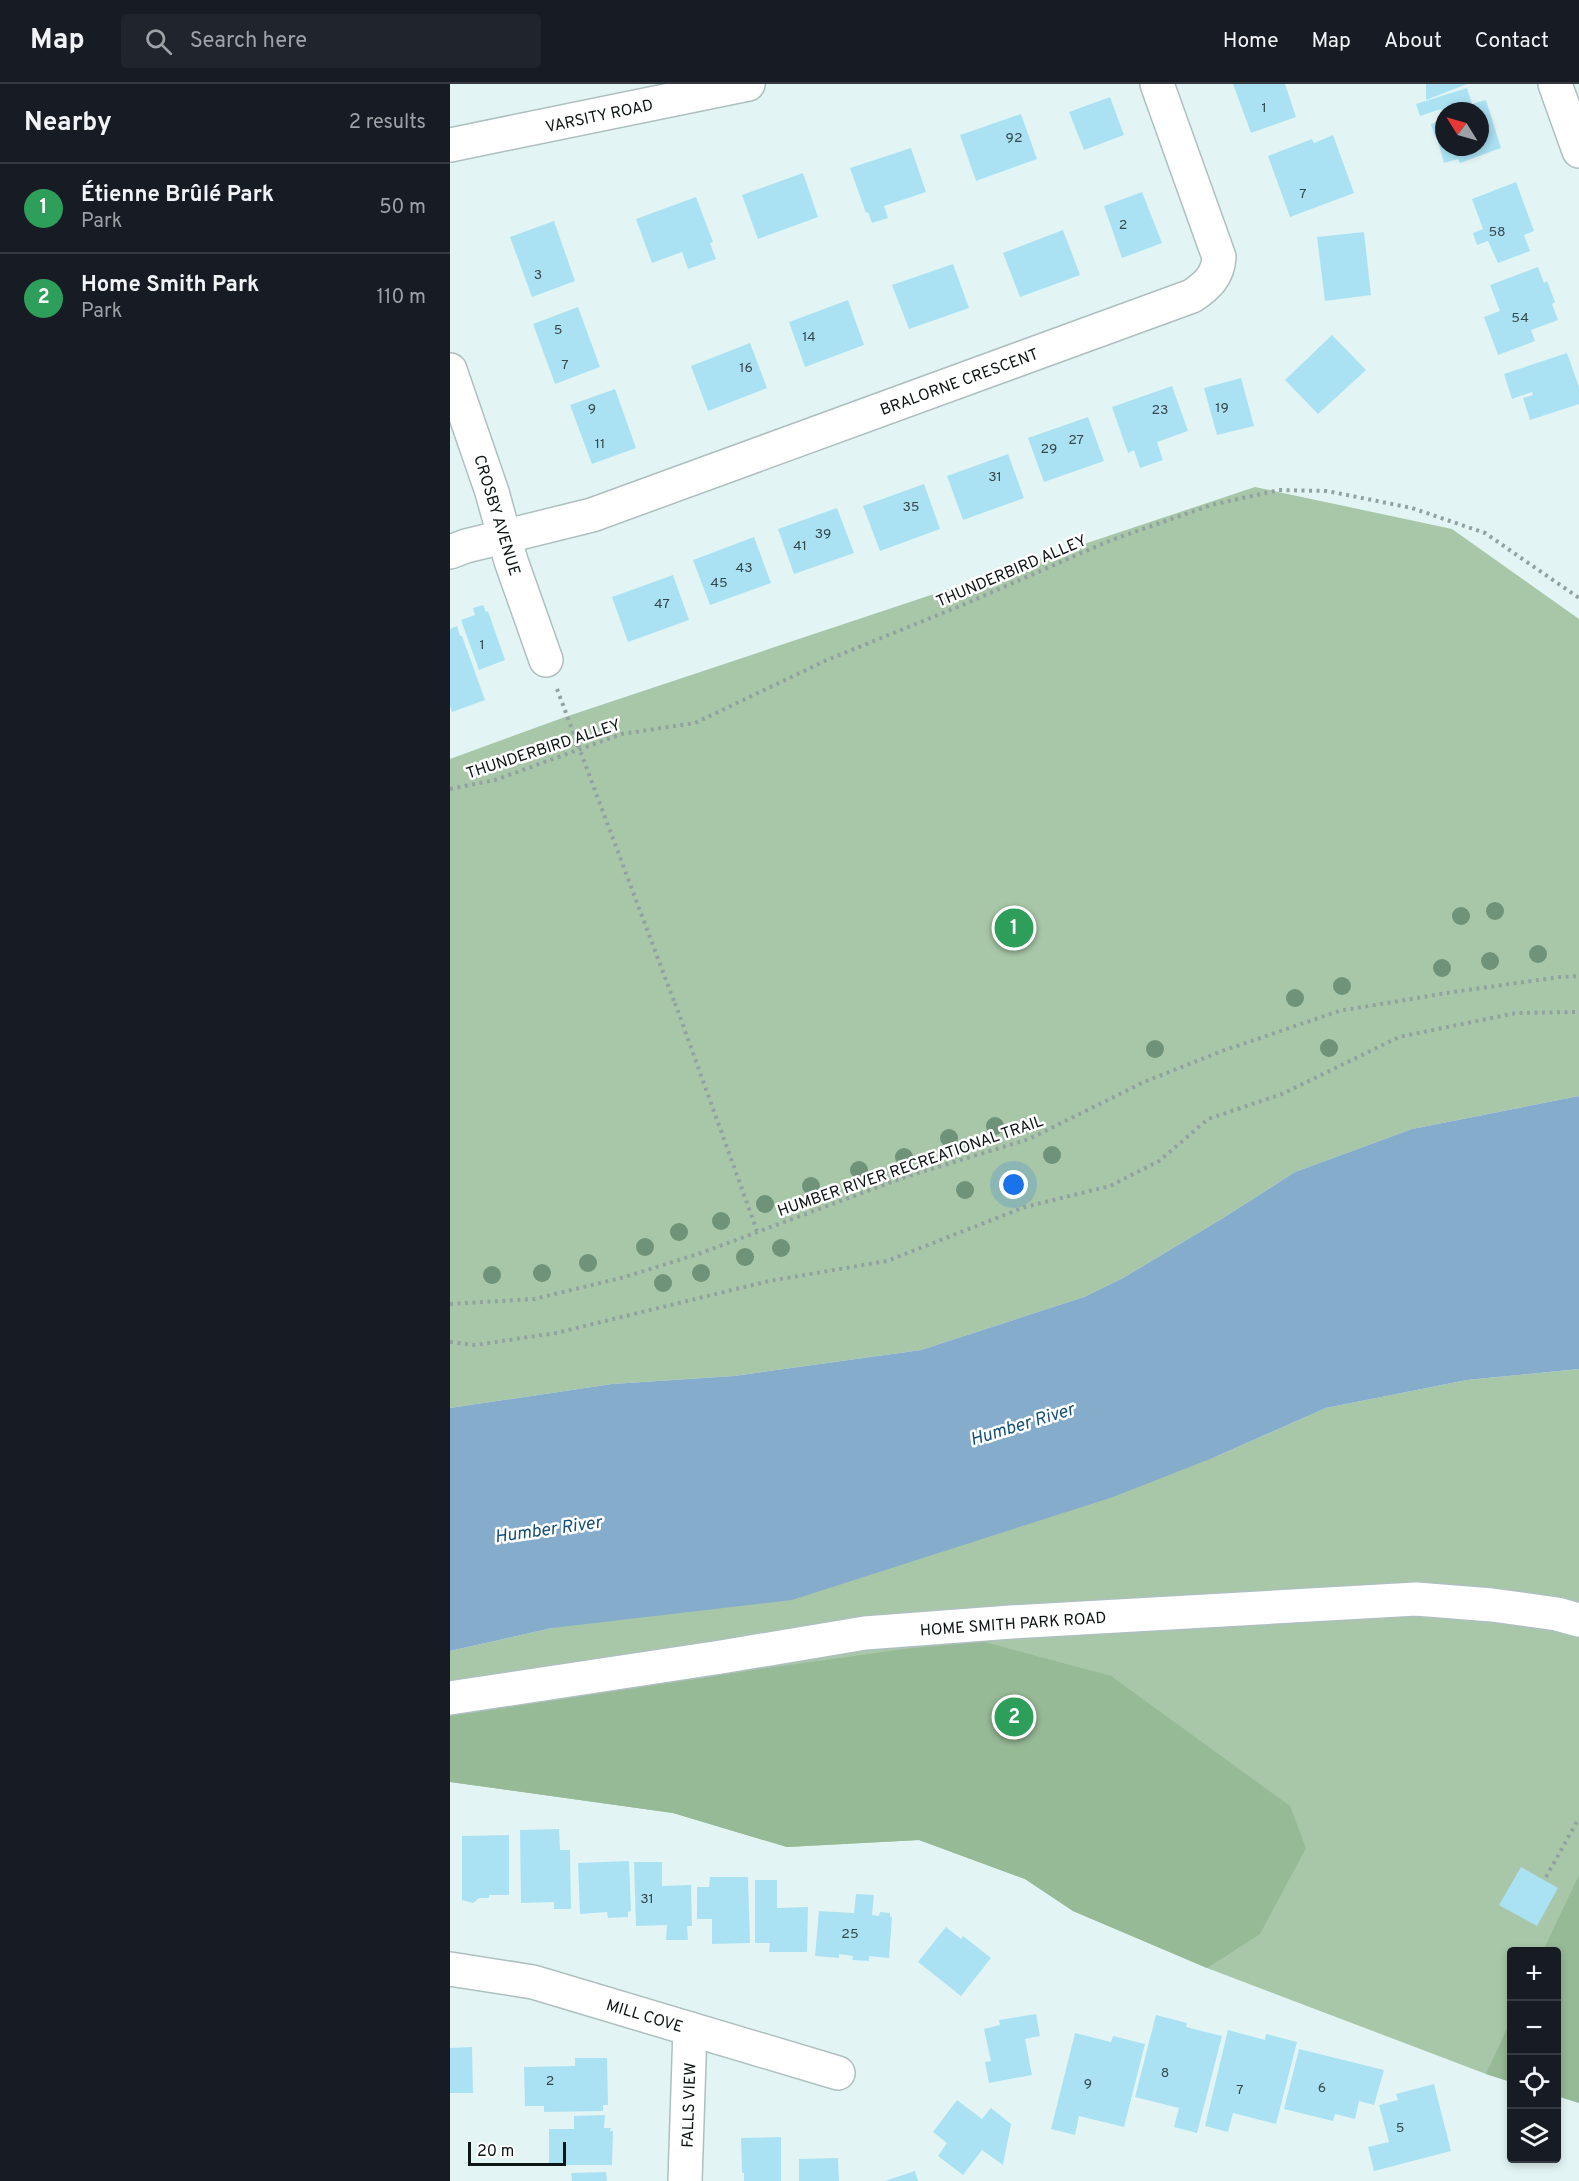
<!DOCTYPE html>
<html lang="en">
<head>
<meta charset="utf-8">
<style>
	:root { --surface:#171b24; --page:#20242c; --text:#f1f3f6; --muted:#9ea1a6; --line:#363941; --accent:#c5a0d2 }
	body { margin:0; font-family:Overpass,sans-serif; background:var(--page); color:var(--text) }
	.controls { position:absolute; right:18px; bottom:18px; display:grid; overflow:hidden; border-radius:6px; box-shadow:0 3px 9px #0003 }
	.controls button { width:54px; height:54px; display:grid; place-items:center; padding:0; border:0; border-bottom:2px solid var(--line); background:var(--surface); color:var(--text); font:30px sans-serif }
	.compass { position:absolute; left:985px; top:18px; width:54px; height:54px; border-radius:50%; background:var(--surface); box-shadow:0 3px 9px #0003; rotate:307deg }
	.scale { position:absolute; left:18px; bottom:15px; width:98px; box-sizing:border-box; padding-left:6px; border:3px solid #0e1515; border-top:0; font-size:16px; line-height:21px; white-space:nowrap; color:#0e1515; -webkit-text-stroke:4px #fff; paint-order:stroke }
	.you { position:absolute; left:564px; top:1101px; width:21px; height:21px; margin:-15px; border:4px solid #fff; border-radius:50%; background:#1a73e8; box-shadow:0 0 0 9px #1a73e833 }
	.badge { display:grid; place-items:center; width:39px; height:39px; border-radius:50%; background:var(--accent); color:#fff; font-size:20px; font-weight:700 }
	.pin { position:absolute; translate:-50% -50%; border:3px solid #fff; box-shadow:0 2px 6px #0006 }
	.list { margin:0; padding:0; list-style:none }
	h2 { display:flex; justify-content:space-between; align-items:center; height:78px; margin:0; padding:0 24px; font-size:26px }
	h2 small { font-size:20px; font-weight:400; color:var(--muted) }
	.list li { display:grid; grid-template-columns:39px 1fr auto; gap:18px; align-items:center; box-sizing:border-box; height:90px; padding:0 24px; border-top:2px solid var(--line) }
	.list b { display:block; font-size:22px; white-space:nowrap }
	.list p { margin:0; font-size:20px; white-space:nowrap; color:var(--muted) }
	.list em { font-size:20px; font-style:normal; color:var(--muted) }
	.icon { flex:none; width:33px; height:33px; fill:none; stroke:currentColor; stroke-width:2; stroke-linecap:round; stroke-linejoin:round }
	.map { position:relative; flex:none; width:1129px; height:2097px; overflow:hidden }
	header { display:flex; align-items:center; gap:36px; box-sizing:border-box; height:84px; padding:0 30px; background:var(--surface); border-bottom:2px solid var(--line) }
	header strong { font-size:28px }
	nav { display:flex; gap:33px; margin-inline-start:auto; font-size:21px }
	.search { width:420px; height:54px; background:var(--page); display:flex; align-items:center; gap:15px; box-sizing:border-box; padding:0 21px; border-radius:6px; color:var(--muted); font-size:22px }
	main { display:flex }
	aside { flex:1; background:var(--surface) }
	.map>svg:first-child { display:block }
</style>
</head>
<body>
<header>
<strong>Map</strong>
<div class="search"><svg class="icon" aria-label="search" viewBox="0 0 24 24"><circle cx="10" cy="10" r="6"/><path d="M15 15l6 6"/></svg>Search here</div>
<nav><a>Home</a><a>Map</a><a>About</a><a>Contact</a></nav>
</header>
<main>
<aside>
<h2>Nearby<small>2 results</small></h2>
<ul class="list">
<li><span class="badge" style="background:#2e9e5b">1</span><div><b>Étienne Brûlé Park</b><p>Park</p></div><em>50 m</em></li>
<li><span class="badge" style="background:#2e9e5b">2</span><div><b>Home Smith Park</b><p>Park</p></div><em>110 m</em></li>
</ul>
</aside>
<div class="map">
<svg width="1129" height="2097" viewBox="0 0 1129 2097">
	<rect width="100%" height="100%" fill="#e2f5f4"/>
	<g fill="#a8c7a8">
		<path d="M805,403L1002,445L1129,535V1012L962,1045L845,1088L773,1134L673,1194L634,1213L471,1266L284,1292L162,1300L0,1324V675L115,633Z"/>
		<path d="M1129,1285V2019L1107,2012L1106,1868H1062L1061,1998L1036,1990L757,1884L623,1827L575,1795L469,1756L337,1763L223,1729L0,1698V1567L102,1544L765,1373L876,1324L1017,1296Z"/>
	</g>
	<g fill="#96b996">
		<path d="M531,1557L661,1592L840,1722L856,1764L810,1850L757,1884L623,1827L575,1795L469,1756L337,1763L223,1729L0,1698V1628L455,1565Z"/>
		<path d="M1129,1791V2019L1107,2012L1106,1868L1093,1867Z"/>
		<path d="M1061,1936V1998L1036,1990Z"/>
	</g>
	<path fill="#86accb" d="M1129,1012V1285L1017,1296L876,1324L765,1373L663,1413L342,1516L102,1544L0,1567V1324L162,1300L284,1292L471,1266L634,1213L673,1194L773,1134L845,1088L962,1045Z"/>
	<g fill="#abe2f3">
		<path d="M783,0H835L846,33L801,49Z"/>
		<path d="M976,0H1017L976,16Z"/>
		<path d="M1017,4L1022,20L1036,16L1051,64L1010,79L1008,75L994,79L988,58L994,56V63H1030V27H994V34L991,25L970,32L966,20Z"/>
		<path d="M660,13L674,51L634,66L619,28Z"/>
		<path d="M571,30L587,75L526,97L510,51Z"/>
		<path d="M994,35V50L985,53L981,40Z"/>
		<path d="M883,51L904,109L840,133L818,72L862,55L864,59Z"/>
		<path d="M461,64L476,108L434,122L438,134L422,139L418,128L416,129L400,84Z"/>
		<path d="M353,89L368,133L308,155L292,111Z"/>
		<path d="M1066,98L1084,147L1074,151L1080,167L1048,179L1038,157L1027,161L1023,149L1033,145L1022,115Z"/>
		<path d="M692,108L712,159L672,174L654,122Z"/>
		<path d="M246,113L263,158L260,159L266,175L238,185L232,168L202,179L186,135Z"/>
		<path d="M104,137L125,197L82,213L60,153Z"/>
		<path d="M613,146L630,191L570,213L553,169Z"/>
		<path d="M914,148L921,211L875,217L867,153Z"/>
		<path d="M503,180L519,224L459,245L442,201Z"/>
		<path d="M1088,183L1094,199L1097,197L1105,218L1102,220L1108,236L1081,246L1085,257L1048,271L1034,233L1050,227L1040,201Z"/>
		<path d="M398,216L414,261L355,283L339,238Z"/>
		<path d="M128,223L150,283L105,300L83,240Z"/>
		<path d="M882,251L916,286L868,330L835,296Z"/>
		<path d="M300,259L317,304L258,327L241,282Z"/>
		<path d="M1117,269L1129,303V320L1080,336L1073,314L1083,311L1082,308L1062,315L1054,290Z"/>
		<path d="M791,294L804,342L767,351L754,304Z"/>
		<path d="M722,302L738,347L707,358L713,376L690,384L684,366L678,369L662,323Z"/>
		<path d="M165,305L186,364L142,380L120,321Z"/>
		<path d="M638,333L654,377L594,398L578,354Z"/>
		<path d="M558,370L574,414L513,436L497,392Z"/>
		<path d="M474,400L490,445L430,467L413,422Z"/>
		<path d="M387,424L404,469L344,490L328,445Z"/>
		<path d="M304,453L321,499L260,521L243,476Z"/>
		<path d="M223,491L239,536L178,558L162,513Z"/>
		<path d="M33,521L36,528L38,527L55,576L29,586L11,536L25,531L23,524Z"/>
		<path d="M7,542L10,552H12L35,616L2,628L0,622V545Z"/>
		<path d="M109,1745L110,1766H120L121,1825H104V1818L71,1819L70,1746Z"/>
		<path d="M59,1751V1811H39V1814H29L23,1819L12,1816V1752Z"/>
		<path d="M179,1777L181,1827L178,1828V1833L158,1834L157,1828L130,1830L128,1779Z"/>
		<path d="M184,1778H212V1802L241,1801L242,1842H237L238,1856H216L217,1841L186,1842Z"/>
		<path d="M1071,1783L1108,1804L1087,1842L1049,1821Z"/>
		<path d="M260,1793H298L300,1859L262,1860V1835H247V1803H259Z"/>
		<path d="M305,1796H327V1824L358,1823L357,1868H319L320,1859H305Z"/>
		<path d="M406,1810L424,1811L422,1831L429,1832L430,1828L440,1829V1833H442L439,1874L419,1872V1877L402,1876L403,1872L389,1870V1874L365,1872L369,1827L404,1829Z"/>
		<path d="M496,1843L511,1855L513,1852L541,1874L511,1912L468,1878Z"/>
		<path d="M586,1930L590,1952L575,1955L582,1991L539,1999L535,1978L541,1977L534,1945L550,1941L549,1936Z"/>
		<path d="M706,1931L737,1939L736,1943L772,1952L747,2049L724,2043L729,2024L685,2013Z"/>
		<path d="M778,1946L815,1956L816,1950L847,1958L826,2040L783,2029L778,2048L755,2042Z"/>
		<path d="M625,1949L661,1958L663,1952L695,1960L674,2043L629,2032L625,2051L601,2045Z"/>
		<path d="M22,1963L23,2009H0V1964Z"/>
		<path d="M849,1965L934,1986L924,2021L909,2017L905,2035L885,2030L883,2037L834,2025Z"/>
		<path d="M125,1974H157L158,2021H153V2027L94,2028V2022H75L74,1983L125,1982Z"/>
		<path d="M984,2000L1001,2067L924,2087L918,2063L939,2058L929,2021L948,2016L946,2010Z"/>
		<path d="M507,2016L532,2035L541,2024L561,2040L553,2081L532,2066L513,2091L488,2072L497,2059L483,2048Z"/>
		<path d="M155,2031L154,2044H161L160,2047H163L162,2081H99V2045H124V2032Z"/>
		<path d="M331,2053V2097H294V2089H292L291,2054Z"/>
		<path d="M388,2074L389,2097H349V2075Z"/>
		<path d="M465,2087L468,2097H435Z"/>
		<path d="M156,2088L157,2097H122L121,2089Z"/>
	</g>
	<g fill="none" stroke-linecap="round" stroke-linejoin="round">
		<defs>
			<g id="minor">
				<path d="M1105,0L1129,67"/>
				<path d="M0,61L298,0"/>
				<path d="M0,286L42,408L61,477L96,576"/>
				<path d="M0,468L16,462L142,431L742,212C757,202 768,192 769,173L707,0"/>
				<path d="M0,1614L271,1573L415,1549L561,1538L966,1515L1042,1521L1107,1530L1129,1536"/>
				<path d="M0,1885L83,1898L388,1989"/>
				<path d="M235,2097L240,1945"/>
			</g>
		</defs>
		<use href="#minor" stroke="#aebfbf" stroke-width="36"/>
		<g stroke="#93a2a1" stroke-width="4" stroke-dasharray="3 4.5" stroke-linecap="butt">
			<path d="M107,605L225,920"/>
			<path d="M0,705L45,696L172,650L245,639L377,576L510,522L659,457L761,421L829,406L877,407L962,424L1035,449L1129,514"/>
			<path d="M225,919L307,1147"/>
			<path d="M0,1220L84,1215L175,1193L251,1169L455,1093L579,1055L694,998L772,967L889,927L1003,908L1110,893L1129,892"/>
			<path d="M0,1258L25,1261L106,1249L319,1197L437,1177L575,1123L660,1102L709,1077L758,1035L832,1010L949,953L1066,929L1129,928"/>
			<path d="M1096,1793L1129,1734"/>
		</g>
		<use href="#minor" stroke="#fff" stroke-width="33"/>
	</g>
	<g fill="#6e9379">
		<circle cx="1045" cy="827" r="9"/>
		<circle cx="1011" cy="832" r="9"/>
		<circle cx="1088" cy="870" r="9"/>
		<circle cx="1040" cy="877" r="9"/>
		<circle cx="992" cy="884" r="9"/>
		<circle cx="892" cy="902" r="9"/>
		<circle cx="845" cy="914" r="9"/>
		<circle cx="879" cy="964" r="9"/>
		<circle cx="705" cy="965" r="9"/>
		<circle cx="545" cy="1042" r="9"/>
		<circle cx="499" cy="1054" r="9"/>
		<circle cx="602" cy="1071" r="9"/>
		<circle cx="454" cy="1073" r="9"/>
		<circle cx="409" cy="1086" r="9"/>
		<circle cx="361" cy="1102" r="9"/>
		<circle cx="515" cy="1106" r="9"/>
		<circle cx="315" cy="1120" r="9"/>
		<circle cx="271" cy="1137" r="9"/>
		<circle cx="229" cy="1148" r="9"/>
		<circle cx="195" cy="1163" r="9"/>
		<circle cx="331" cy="1164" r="9"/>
		<circle cx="295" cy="1173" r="9"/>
		<circle cx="138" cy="1179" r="9"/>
		<circle cx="92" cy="1189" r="9"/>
		<circle cx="251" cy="1189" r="9"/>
		<circle cx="42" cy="1191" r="9"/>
		<circle cx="213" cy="1199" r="9"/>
	</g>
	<g text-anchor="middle" stroke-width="5" stroke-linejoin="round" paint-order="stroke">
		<g font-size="14" fill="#35484c">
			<text x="814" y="28">1</text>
			<text x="564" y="58">92</text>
			<text x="853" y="114">7</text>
			<text x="673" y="145">2</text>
			<text x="1047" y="152">58</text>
			<text x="88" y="195">3</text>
			<text x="1070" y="238">54</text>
			<text x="108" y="250">5</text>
			<text x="359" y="257">14</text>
			<text x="115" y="285">7</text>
			<text x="296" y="288">16</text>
			<text x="772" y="328">19</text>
			<text x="142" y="329">9</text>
			<text x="710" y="330">23</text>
			<text x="626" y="360">27</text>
			<text x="150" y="364">11</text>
			<text x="599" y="369">29</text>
			<text x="545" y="397">31</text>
			<text x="461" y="427">35</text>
			<text x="373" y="454">39</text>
			<text x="350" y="466">41</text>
			<text x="294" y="488">43</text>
			<text x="269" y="503">45</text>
			<text x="212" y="524">47</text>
			<text x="32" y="565">1</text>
			<text x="197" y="1819">31</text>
			<text x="400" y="1854">25</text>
			<text x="715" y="1993">8</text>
			<text x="100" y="2001">2</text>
			<text x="638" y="2004">9</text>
			<text x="872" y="2008">6</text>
			<text x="790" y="2010">7</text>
			<text x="950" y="2048">5</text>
		</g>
		<g font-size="16" fill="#0e1515" stroke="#fff">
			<text transform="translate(149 31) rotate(-12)" y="6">VARSITY ROAD</text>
			<text transform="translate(509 297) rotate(-20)" y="6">BRALORNE CRESCENT</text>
			<text transform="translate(48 431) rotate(73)" y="6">CROSBY AVENUE</text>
			<text transform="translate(561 486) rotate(-23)" y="6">THUNDERBIRD ALLEY</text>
			<text transform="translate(93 664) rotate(-18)" y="6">THUNDERBIRD ALLEY</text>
			<text transform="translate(460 1081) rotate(-19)" y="6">HUMBER RIVER RECREATIONAL TRAIL</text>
			<text transform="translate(563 1539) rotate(-4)" y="6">HOME SMITH PARK ROAD</text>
			<text transform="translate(195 1931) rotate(17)" y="6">MILL COVE</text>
			<text transform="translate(238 2021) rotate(-88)" y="6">FALLS VIEW</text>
		</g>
		<g font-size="18" font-style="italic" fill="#135079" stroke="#fff">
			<text transform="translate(572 1340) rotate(-17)" y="6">Humber River</text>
			<text transform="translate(98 1445) rotate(-8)" y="6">Humber River</text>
		</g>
	</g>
</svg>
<div class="controls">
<button>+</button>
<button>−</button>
<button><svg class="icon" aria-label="locate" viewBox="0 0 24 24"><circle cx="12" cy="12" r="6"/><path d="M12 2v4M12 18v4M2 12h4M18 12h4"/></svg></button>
<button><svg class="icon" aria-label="layers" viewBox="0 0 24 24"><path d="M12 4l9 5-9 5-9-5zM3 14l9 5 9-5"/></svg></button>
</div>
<svg class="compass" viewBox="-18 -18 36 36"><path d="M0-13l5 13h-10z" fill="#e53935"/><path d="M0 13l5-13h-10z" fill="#9ea1a6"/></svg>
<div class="scale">20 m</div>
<div class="you"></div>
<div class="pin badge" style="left:564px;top:844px;background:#2e9e5b">1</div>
<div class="pin badge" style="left:564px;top:1633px;background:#2e9e5b">2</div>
</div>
</main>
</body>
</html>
